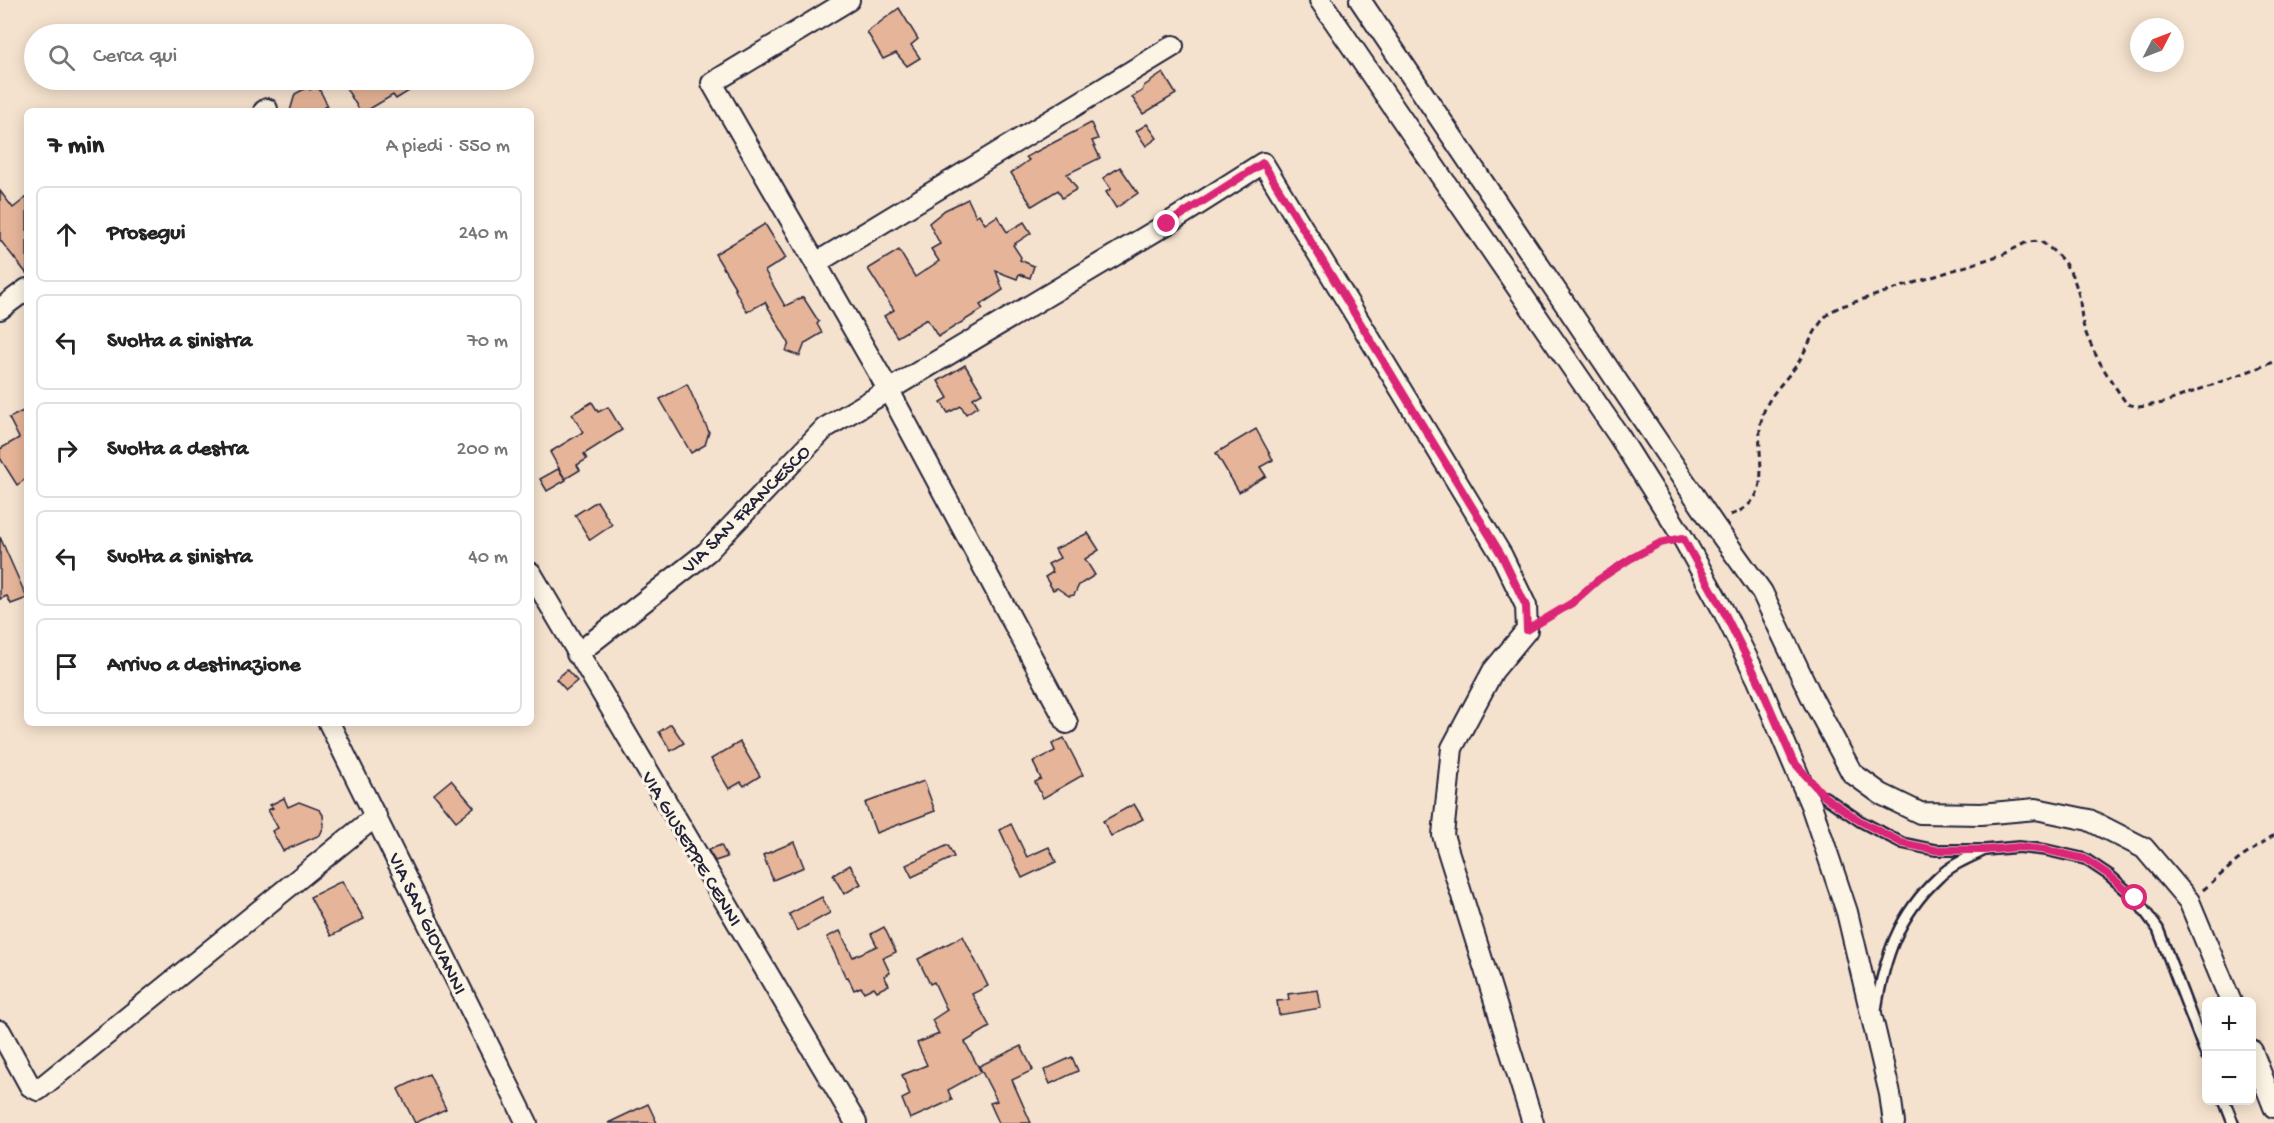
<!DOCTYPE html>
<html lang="it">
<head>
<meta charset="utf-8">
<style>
	:root { --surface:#fff; --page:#f6f6f6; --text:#222; --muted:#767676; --line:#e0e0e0 }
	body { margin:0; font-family:"Gochi Hand",sans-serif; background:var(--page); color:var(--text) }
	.controls { position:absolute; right:18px; bottom:18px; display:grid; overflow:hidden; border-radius:9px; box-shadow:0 3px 15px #0003 }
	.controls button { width:54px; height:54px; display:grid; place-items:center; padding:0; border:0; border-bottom:2px solid var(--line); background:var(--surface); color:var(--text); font:30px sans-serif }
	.compass { position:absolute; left:2130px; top:18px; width:54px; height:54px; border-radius:50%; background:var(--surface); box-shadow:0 3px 15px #0003; rotate:48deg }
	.stop { position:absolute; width:18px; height:18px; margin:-14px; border:4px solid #db2777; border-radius:50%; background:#fff }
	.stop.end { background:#db2777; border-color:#fff; box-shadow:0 2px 6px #0008 }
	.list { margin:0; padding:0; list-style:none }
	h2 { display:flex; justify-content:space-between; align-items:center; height:78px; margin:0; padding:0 24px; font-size:26px }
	h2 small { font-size:20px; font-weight:400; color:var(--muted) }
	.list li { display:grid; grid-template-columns:39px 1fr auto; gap:18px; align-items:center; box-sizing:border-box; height:96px; margin:0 12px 12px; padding:0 12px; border:2px solid var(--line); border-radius:9px }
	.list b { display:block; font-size:22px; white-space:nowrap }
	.list em { font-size:20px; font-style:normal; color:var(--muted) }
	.icon { flex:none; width:33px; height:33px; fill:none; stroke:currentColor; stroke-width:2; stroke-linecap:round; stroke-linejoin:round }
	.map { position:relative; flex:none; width:2274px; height:1123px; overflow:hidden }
	.search { position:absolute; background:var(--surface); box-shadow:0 3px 15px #0003; left:24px; top:24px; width:510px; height:66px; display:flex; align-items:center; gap:15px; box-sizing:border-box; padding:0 21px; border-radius:33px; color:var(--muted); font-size:22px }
	.panel { position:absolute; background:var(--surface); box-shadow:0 3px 15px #0003; left:24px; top:108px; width:510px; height:618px; border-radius:9px }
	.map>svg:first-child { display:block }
</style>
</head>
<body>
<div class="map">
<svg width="2274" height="1123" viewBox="0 0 2274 1123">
	<rect width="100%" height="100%" fill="#f5e2ce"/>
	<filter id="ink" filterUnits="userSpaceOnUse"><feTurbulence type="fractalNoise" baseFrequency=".0167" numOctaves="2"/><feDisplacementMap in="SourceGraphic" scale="12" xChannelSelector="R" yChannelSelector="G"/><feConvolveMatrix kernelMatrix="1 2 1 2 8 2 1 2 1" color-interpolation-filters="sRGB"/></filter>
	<g filter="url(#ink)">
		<g fill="#e6b498" stroke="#22223b" stroke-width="1.5">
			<path d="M899,8L918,39L911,45L920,58L907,66L896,53L883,59L867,32Z"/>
			<path d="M1163,73L1176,94L1143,114L1132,97L1142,91L1144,86Z"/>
			<path d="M341,80H375L379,88L386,84L383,80H420L407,87L409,91L396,99L393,95L366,111H360Z"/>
			<path d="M317,85L328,106L324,107L326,111H290L295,94L308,87L310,90Z"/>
			<path d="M1091,123L1098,139L1092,141L1100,158L1067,174L1077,189L1062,198L1058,190L1032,206L1011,173L1029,160L1026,157Z"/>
			<path d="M1147,124L1157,138L1146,146L1136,131Z"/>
			<path d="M1120,167L1138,193L1116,208L1106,192L1111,189L1103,178Z"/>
			<path d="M0,191L13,208L27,197V274L0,240Z"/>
			<path d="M968,199L976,216L979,214L985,224L997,216L1007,232L1024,222L1031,233L1013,245L1021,257L1020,260L1034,266L1030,278L1019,274L1017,279L996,271L1003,290L980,305L983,309L938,337L927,319L897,337L884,316L894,310L868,269L899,250L915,277L939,261L931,249L940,244L929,223L945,210Z"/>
			<path d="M765,224L786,258L765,271L785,306L803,297L819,322L817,324L822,333L805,343L800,356L786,351L789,343L765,302L747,312L735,290L736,289L715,254Z"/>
			<path d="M965,365L982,393L973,398L978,406L966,414L961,406L948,413L941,402L948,398L938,381Z"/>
			<path d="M687,384L709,432L705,445L691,453L660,399Z"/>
			<path d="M592,402L598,412L608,407L622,430L584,454L587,459L577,465L580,470L565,479L550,452L583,432L572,414Z"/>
			<path d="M27,409V478L17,485L0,458V449L19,438L9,418Z"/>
			<path d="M1256,429L1273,460L1260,467L1266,476L1239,492L1216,453Z"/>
			<path d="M558,469L566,480L547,491L540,479Z"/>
			<path d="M597,501L612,525L590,540L575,515Z"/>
			<path d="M1088,533L1099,550L1085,559L1095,575L1079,585L1074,595L1069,596L1057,588L1053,590L1045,577L1053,572L1048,564L1060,558L1055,549Z"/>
			<path d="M0,537L27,598L11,604L7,596L0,599Z"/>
			<path d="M567,670L577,681L566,690L556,679Z"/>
			<path d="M671,724L684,743L671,751L659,732Z"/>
			<path d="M1064,738L1083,775L1043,798L1035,782L1041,779L1033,762L1055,751L1052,744Z"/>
			<path d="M740,742L760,776L744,786L741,782L729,789L711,759Z"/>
			<path d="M451,780L474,807L456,821L434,794Z"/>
			<path d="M924,781L935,811L876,833L865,803Z"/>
			<path d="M284,798L288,807L299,802L320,810L323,815L324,826L320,835L283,851L272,831L278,828L268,810L273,808L270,805Z"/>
			<path d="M1134,804L1143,819L1111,836L1103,821Z"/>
			<path d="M1011,824L1027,857L1049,847L1056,862L1022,878L1000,830Z"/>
			<path d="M794,842L804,867L773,880L763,855Z"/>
			<path d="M721,845L727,857L715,861L708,850Z"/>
			<path d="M948,845L954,857L912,877L906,865Z"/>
			<path d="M850,865L861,884L844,894L833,875Z"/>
			<path d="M342,881L364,919L331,936L310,897Z"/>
			<path d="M822,897L830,913L797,931L789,914Z"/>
			<path d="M884,927L896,952L883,958L890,973L884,976L889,985L877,991L874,987L864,992L861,987L854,990L848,977L846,978L827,937L840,931L853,957L877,946L871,934Z"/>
			<path d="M963,936L988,986L972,994L990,1027L965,1042L981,1072L948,1090L952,1100L910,1119L902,1099L910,1095L902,1075L927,1065L917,1043L939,1034L932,1020L947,1010L934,982L930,984L918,959Z"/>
			<path d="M1318,990L1321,1008L1279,1015L1277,1001L1289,1000L1288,994Z"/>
			<path d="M1021,1046L1033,1070L1012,1080L1031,1123H999L990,1103L997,1101L979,1066Z"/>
			<path d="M1072,1057L1078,1071L1050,1084L1044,1070Z"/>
			<path d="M429,1074L446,1109L415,1123L398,1089Z"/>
			<path d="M648,1104L657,1123H608Z"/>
		</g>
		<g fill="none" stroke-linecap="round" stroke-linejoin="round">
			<defs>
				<g id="service">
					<path d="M1825,797L1860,821L1902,843L1935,850H1985L2019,847L2046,850L2085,859L2109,875L2135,898L2158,929L2206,1055"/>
					<path d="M1876,1010C1884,958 1898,915 1939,877C1951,865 1968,858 1983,851"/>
					<path d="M2224,1100L2233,1123"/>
				</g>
				<g id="minor">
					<path d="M849,0L712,83L888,389L1067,723"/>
					<path d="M1320,0L1619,436L1683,538L1724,612L1758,680L1811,805L1847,912L1890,1094L1894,1123"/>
					<path d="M1360,0L1714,525L1762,592L1813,700L1852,773L1881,794L1920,813L1981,814L2036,809L2089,820L2144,848L2189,901L2231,1002"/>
					<path d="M264,111L267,109V111"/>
					<path d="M816,263L1173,46"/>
					<path d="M0,309L27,289"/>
					<path d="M531,573L856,1123"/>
					<path d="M577,654L707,552L825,428L1167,224L1263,163L1502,556L1526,606L1527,630L1493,671L1452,748L1443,835L1533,1123"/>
					<path d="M329,723L527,1123"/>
					<path d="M0,1031L30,1086L38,1090L376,816"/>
					<path d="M2252,1051L2274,1107"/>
				</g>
			</defs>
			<use href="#service" stroke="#22223b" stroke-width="14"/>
			<use href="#minor" stroke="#22223b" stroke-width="24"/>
			<g stroke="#22223b" stroke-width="3" stroke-dasharray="6 4.5" stroke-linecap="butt">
				<path d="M1730,515C1782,497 1749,451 1764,411C1771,393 1785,381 1796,366C1807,350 1814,328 1827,315C1830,312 1836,309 1839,307L2004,254L2027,242L2040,241C2061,255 2073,270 2079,296C2081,306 2081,317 2084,328C2094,356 2110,380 2127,404L2139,407L2163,403L2274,362"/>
				<path d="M1544,620C1565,610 1579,594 1597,580C1616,565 1641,549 1664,543"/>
				<path d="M2203,890L2238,860L2274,835"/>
			</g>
			<use href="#service" stroke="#fcf5e5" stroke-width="9"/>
			<use href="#minor" stroke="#fcf5e5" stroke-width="20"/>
		</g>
	</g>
	<g fill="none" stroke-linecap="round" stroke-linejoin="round" filter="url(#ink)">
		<path stroke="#db2777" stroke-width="8" d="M1167,224L1263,163L1502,556L1526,606L1527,630L1572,603L1598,580L1630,559L1660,543L1683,538L1724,612L1758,680L1793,761L1825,797L1860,821L1902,843L1935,850H1985L2019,847L2046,850L2085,859L2109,875L2135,898"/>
	</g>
	<g text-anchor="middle" stroke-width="6" stroke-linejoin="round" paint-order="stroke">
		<g font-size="20" fill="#22223b" stroke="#fcf5e5">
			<text transform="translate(745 508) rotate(-45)" y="7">VIA SAN FRANCESCO</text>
			<text transform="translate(693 848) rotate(59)" y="7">VIA GIUSEPPE CENNI</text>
			<text transform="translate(429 923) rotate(64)" y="7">VIA SAN GIOVANNI</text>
		</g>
	</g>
</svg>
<div class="controls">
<button>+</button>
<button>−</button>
</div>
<svg class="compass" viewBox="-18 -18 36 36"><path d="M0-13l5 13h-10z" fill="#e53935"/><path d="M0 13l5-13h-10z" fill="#767676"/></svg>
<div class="stop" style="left:2135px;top:898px"></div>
<div class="stop end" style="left:1167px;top:224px"></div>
<div class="search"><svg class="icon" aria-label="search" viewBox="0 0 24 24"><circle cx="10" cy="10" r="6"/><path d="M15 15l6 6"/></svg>Cerca qui</div>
<section class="panel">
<h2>7 min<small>A piedi · 550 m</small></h2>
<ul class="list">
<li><svg class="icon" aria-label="ahead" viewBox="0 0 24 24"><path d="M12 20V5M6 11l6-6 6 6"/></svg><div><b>Prosegui</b></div><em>240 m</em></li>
<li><svg class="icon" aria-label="left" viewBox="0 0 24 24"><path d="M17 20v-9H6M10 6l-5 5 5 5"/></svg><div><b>Svolta a sinistra</b></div><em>70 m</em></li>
<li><svg class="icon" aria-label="right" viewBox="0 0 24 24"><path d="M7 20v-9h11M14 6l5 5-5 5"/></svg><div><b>Svolta a destra</b></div><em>200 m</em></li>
<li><svg class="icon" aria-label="left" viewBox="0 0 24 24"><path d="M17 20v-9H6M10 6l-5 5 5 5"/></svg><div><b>Svolta a sinistra</b></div><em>40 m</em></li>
<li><svg class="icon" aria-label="arrive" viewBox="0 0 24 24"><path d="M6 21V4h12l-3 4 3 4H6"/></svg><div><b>Arrivo a destinazione</b></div></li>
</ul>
</section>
</div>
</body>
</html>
